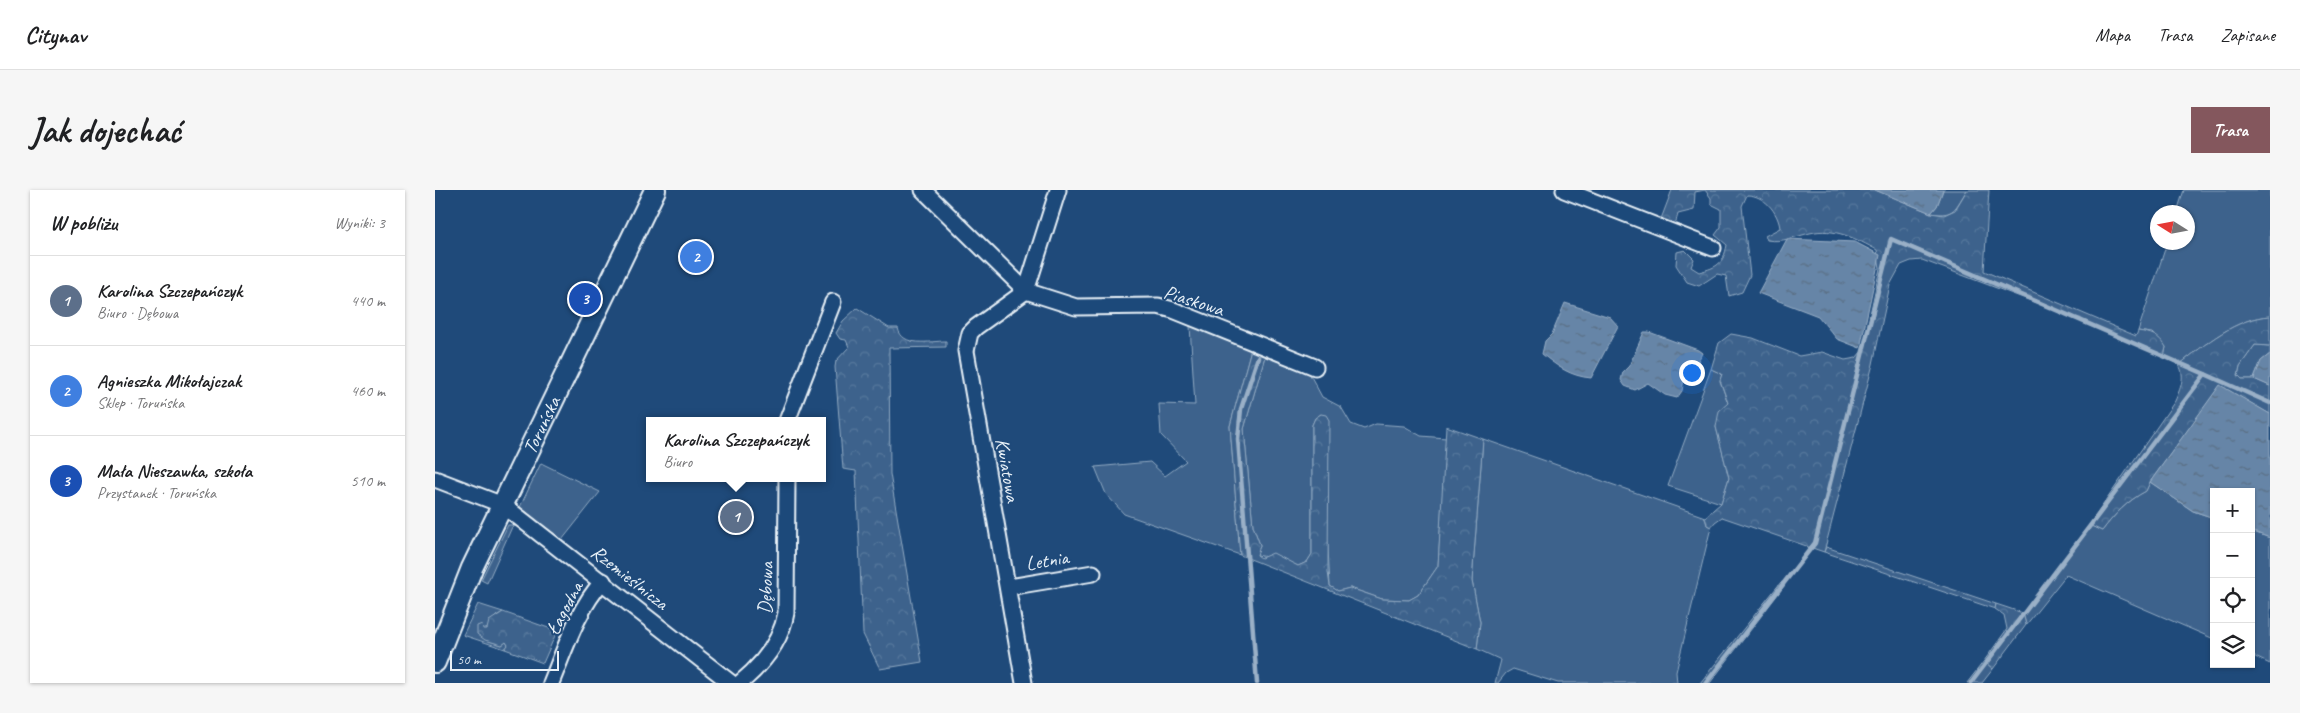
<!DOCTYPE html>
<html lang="pl">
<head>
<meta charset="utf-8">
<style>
	:root { --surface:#fff; --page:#f6f6f6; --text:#202124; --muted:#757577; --line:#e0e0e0; --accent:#84575d }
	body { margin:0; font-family:Caveat,sans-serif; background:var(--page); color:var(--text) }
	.controls { position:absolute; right:15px; bottom:15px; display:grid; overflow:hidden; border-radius:0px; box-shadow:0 1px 4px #0004 }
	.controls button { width:45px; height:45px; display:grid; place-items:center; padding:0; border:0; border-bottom:1px solid var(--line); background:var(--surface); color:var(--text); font:25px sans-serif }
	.compass { position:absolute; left:1715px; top:15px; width:45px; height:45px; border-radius:50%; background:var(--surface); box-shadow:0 1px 4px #0004; rotate:281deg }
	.scale { position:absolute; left:15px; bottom:12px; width:109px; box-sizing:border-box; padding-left:5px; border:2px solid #e8f1f8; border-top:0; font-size:14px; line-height:18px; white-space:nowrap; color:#e8f1f8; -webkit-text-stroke:4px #1f4a7a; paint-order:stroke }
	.you { position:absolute; left:1256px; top:182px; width:18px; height:18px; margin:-12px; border:4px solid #fff; border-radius:50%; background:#1a73e8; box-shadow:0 0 0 8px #1a73e833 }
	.badge { display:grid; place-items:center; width:32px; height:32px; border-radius:50%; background:var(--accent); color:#fff; font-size:16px; font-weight:700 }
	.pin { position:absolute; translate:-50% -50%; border:2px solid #fff; box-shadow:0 1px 5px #0006 }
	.popup { position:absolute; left:211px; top:227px; width:180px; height:65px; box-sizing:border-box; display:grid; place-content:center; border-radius:0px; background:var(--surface); filter:drop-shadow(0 1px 4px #0005); font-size:16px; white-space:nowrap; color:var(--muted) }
	.popup b { font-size:19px; color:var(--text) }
	.popup::after { content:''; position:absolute; left:50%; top:100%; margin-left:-10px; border:10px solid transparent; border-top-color:var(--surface) }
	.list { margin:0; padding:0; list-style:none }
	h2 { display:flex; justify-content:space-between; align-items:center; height:65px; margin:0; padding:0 20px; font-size:21px }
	h2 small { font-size:16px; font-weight:400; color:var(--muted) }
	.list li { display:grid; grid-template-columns:32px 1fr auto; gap:15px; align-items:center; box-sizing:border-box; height:90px; padding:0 20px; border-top:1px solid var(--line) }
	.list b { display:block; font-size:19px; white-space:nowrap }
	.list p { margin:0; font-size:16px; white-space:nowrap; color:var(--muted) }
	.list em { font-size:16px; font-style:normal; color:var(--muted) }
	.icon { flex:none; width:28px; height:28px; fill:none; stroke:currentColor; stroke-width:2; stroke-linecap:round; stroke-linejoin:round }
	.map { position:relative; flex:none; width:1835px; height:493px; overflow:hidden; border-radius:0px }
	header { display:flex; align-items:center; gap:30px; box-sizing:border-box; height:70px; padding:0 25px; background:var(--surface); border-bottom:1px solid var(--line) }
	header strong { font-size:24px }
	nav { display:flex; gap:28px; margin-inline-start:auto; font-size:18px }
	.intro { display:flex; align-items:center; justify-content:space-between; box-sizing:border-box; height:120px; padding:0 30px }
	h1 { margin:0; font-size:35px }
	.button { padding:12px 22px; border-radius:0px; background:var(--accent); color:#fff; font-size:18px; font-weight:700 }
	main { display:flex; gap:30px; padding:0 30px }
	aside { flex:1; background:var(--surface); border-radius:0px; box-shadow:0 1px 4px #0004 }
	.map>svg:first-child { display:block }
</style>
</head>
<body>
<header>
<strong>Citynav</strong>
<nav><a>Mapa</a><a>Trasa</a><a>Zapisane</a></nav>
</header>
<div class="intro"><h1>Jak dojechać</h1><a class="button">Trasa</a></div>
<main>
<aside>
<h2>W pobliżu<small>Wyniki: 3</small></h2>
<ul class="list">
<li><span class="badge" style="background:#5c6f8a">1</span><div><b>Karolina Szczepańczyk</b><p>Biuro · Dębowa</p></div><em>440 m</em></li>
<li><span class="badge" style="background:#3f7fe0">2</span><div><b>Agnieszka Mikołajczak</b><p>Sklep · Toruńska</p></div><em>460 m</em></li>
<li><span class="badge" style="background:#1a4fb4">3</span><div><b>Mała Nieszawka, szkoła</b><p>Przystanek · Toruńska</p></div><em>510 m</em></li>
</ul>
</aside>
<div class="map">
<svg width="1835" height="493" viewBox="0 0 1835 493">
	<defs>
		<pattern id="forest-crowns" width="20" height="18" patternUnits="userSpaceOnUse" patternTransform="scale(1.25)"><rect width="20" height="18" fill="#3c628c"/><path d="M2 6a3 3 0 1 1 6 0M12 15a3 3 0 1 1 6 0" fill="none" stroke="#58799d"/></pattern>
		<pattern id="water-ripples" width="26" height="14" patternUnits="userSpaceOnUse" patternTransform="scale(1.25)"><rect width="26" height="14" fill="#6685a7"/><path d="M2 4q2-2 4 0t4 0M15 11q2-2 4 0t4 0" fill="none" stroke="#596d82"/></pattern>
	</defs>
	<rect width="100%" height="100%" fill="#1f4a7a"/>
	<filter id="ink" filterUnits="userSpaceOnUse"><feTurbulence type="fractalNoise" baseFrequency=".02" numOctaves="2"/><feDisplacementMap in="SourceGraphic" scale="10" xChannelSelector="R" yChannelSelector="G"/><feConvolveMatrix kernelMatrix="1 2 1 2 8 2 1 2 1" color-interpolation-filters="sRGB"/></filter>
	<g filter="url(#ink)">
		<g fill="#3c628c" stroke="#92aac2">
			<path d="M1508,0H1532C1520,18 1520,27 1496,23L1502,16Z"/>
			<path d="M1749,0H1835V126C1801,128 1770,154 1744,175L1729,167L1731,157L1717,143L1703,141L1732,53L1752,52V22H1742Z"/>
			<path d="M755,136L816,159L795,236L805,365L689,324L671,304L660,277L715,272L730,286L751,271L726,245L724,214L760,215Z"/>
			<path d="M1820,155L1835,156V164L1826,171L1819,189H1807L1803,186L1805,176Z"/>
			<path d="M830,166L873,181L887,207L906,217L916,234L929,239L941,234L969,236L986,246L1011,248L1003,376L983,405L974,410L947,409L915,398L903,401L895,396L886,224L880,228L877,235V364L872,372L863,376L852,371L822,365L825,355L818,336L809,239Z"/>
			<path d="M1276,179L1287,184L1285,191L1293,213L1281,237L1294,288L1286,313L1233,296Z"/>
			<path d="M1048,249L1270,327L1272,335L1276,337L1241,482L1242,493H1123L1078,479L1071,483L1063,493H1060L1066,470L1042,459L1045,432L1037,391Z"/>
			<path d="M106,273L165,302L127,350L85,317Z"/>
			<path d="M1715,292L1758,321L1779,328V449L1631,385L1591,435L1588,423L1654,335L1667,341C1680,324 1692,311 1711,301Z"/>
			<path d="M73,335H85L77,337L52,393L46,390Z"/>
			<path d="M1816,341L1835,348V474L1816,465Z"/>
			<path d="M1391,357L1561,414L1560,419L1389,362Z"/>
			<path d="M1346,392L1350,395L1275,493H1265Z"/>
			<path d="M43,414L68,422L61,426L52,439L48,440L51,450L67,455L71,452L73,455L70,459L28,445Z"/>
			<path d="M1549,471L1558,479L1547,493H1532Z"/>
		</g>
		<g fill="url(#forest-crowns)" stroke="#92aac2">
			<path d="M1237,0H1440L1496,23L1509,25L1520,20L1532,0H1554L1549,81L1701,146L1703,141C1716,143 1724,145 1731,157L1729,167L1636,126L1487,70L1476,71L1466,75L1455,95L1438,174L1389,362L1287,327L1280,332L1276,337L1272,335L1270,327L1286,313L1294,288L1281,237L1284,221L1293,213L1285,190L1287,184L1276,179L1284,153L1296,144L1318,148L1364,166L1387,162L1410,170L1421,168L1427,161L1445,78L1442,60C1422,49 1399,37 1375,43C1362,46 1346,53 1332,50L1330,46L1345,38C1343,22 1329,5 1312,5L1307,16L1315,85L1307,102L1294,106L1291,86L1282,84L1264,96L1252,92L1241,75L1242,62L1250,60L1259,69L1256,77L1264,82C1283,77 1288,74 1292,55L1280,45L1286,37V19L1276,14V8L1270,0L1260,2L1259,20L1243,24L1240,35L1226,29Z"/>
			<path d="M422,118L454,138H463C467,158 495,151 511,151V157L454,158L455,284L487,472L445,479L428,444L421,281L408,279L400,177L401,171L414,157L411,150L405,149L401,143L408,131Z"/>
			<path d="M1835,126V156L1820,155L1805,176L1803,185L1807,189H1819L1835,196V224L1785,196L1715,292L1711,301C1692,311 1680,324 1667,341L1654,335L1740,211C1745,199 1751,187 1744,175C1770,154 1801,128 1835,126Z"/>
			<path d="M816,159L830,166L809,239L818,336L825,355L822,365L826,368L838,363L863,376L872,372L877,364V235L880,228L886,224L891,225L894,230L893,382L895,396L903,401L915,398L947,409L974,410L983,405L1003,376L1011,236L1048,249L1037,391L1045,432L1042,459L805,365L795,236Z"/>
			<path d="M1561,414L1588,423L1591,435L1558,479L1549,471L1572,439L1569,425L1560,419Z"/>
			<path d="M68,422L122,441L108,473L70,459L73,455L71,452L67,455L50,450L42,444V436L47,434L48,439H52L54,431Z"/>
		</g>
		<g fill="url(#water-ripples)" stroke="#9ab0c7">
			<path d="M1440,0H1508L1502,16L1496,23Z"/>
			<path d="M1352,49L1420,52L1445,65L1425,158L1402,149L1383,126L1323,103Z"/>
			<path d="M1130,113L1175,127L1183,136L1156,188C1135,186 1123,177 1107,164L1110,151L1117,144Z"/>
			<path d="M1209,142H1214L1263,160L1267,163L1261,176L1253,181L1249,189L1247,201L1242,208L1230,205L1213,193L1200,200L1190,196L1186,190L1188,182L1194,176Z"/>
			<path d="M1835,164V196L1819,189L1826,171Z"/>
			<path d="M1785,195L1835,224V348L1816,341V302H1779V328L1758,321L1715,292Z"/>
		</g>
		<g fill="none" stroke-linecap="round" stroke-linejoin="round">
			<g stroke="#9ab0c7" stroke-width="4.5">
				<path d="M822,493L803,249L806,219L823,167"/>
				<path d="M1271,493L1380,353L1456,49L1770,184"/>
				<path d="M1536,493L1770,184L1835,213"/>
			</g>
			<defs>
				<g id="minor">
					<path d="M488,0L591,101L641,117L723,116L738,120L880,177"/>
					<path d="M1129,0L1278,58"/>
					<path d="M591,101L623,0"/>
					<path d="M352,231L398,112"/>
					<path d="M0,289L68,315L296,493"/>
					<path d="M574,397L658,383"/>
					<path d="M116,493C130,459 143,418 168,391"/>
					<path d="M305,493C327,475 346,452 351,423L352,288"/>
					<path d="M589,493L531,161L535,143L541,137L591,101"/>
				</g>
				<g id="major">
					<path id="s1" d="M0,472L37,378L220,0"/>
				</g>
			</defs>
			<use href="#minor" stroke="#e8f1f8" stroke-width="19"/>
			<use href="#major" stroke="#e8f1f8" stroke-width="24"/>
			<use href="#minor" stroke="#1f4a7a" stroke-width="15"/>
			<use href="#major" stroke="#1f4a7a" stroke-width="20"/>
		</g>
	</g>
	<g text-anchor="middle" stroke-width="4" stroke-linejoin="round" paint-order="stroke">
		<g font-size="20" fill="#e8f1f8" stroke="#1f4a7a">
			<text transform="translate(759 110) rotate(18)" y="7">Piaskowa</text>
			<text dy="7" stroke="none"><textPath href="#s1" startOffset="260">Toruńska</textPath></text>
			<text transform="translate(573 280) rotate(80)" y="7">Kwiatowa</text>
			<text transform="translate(612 370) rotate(-9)" y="7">Letnia</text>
			<text transform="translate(195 387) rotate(38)" y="7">Rzemieślnicza</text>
			<text transform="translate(330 398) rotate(-88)" y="7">Dębowa</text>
			<text transform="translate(129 418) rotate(-62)" y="7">Łagodna</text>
		</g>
	</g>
</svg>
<div class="controls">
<button>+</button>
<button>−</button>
<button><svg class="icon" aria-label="locate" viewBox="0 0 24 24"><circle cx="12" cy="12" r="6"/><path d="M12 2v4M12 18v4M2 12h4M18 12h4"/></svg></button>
<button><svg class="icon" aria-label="layers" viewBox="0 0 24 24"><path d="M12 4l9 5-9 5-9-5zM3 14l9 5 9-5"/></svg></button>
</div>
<svg class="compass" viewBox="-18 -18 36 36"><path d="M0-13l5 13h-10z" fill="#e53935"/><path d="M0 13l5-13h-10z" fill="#757577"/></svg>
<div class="scale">50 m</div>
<div class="you"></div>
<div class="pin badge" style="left:301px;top:327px;background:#5c6f8a">1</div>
<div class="popup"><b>Karolina Szczepańczyk</b>Biuro</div>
<div class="pin badge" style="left:261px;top:67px;background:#3f7fe0">2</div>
<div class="pin badge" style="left:150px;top:109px;background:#1a4fb4">3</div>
</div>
</main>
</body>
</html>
